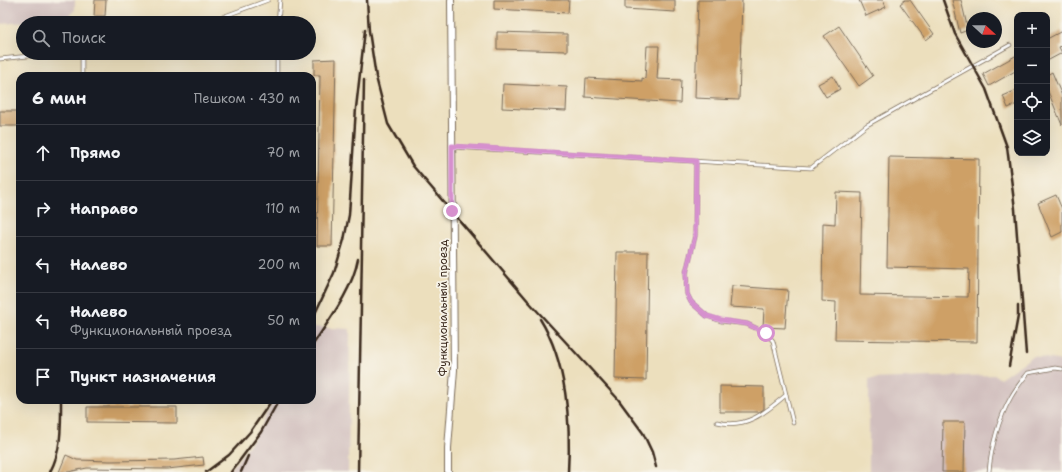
<!DOCTYPE html>
<html lang="ru">
<head>
<meta charset="utf-8">
<style>
	:root { --surface:#171b24; --page:#242831; --text:#f1f3f6; --muted:#9ea1a6; --line:#363941 }
	body { margin:0; font-family:"Shantell Sans",sans-serif; background:var(--page); color:var(--text) }
	.controls { position:absolute; right:12px; top:12px; display:grid; overflow:hidden; border-radius:8px; box-shadow:0 4px 16px #0002 }
	.controls button { width:36px; height:36px; display:grid; place-items:center; padding:0; border:0; border-bottom:1px solid var(--line); background:var(--surface); color:var(--text); font:20px sans-serif }
	.compass { position:absolute; left:966px; top:12px; width:36px; height:36px; border-radius:50%; background:var(--surface); box-shadow:0 4px 16px #0002; rotate:111deg }
	.stop { position:absolute; width:12px; height:12px; margin:-9px; border:3px solid #d690ce; border-radius:50%; background:#fff }
	.stop.end { background:#d690ce; border-color:#fff; box-shadow:0 1px 4px #0008 }
	.list { margin:0; padding:0; list-style:none }
	h2 { display:flex; justify-content:space-between; align-items:center; height:52px; margin:0; padding:0 16px; font-size:17px }
	h2 small { font-size:13px; font-weight:400; color:var(--muted) }
	.list li { display:grid; grid-template-columns:26px 1fr auto; gap:12px; align-items:center; box-sizing:border-box; height:56px; padding:0 16px; border-top:1px solid var(--line) }
	.list b { display:block; font-size:15px; white-space:nowrap }
	.list p { margin:0; font-size:13px; white-space:nowrap; color:var(--muted) }
	.list em { font-size:13px; font-style:normal; color:var(--muted) }
	.icon { flex:none; width:22px; height:22px; fill:none; stroke:currentColor; stroke-width:2; stroke-linecap:round; stroke-linejoin:round }
	.map { position:relative; flex:none; width:1062px; height:472px; overflow:hidden }
	.search { position:absolute; background:var(--surface); box-shadow:0 4px 16px #0002; left:16px; top:16px; width:300px; height:44px; display:flex; align-items:center; gap:10px; box-sizing:border-box; padding:0 14px; border-radius:22px; color:var(--muted); font-size:15px }
	.panel { position:absolute; background:var(--surface); box-shadow:0 4px 16px #0002; left:16px; top:72px; width:300px; height:332px; border-radius:12px }
	.map>svg:first-child { display:block }
</style>
</head>
<body>
<div class="map">
<svg width="1062" height="472" viewBox="0 0 1062 472">
	<rect width="100%" height="100%" fill="#f7f3e8"/>
	<filter id="ink" filterUnits="userSpaceOnUse"><feTurbulence type="fractalNoise" baseFrequency=".025" numOctaves="2"/><feDisplacementMap in="SourceGraphic" scale="8" xChannelSelector="R" yChannelSelector="G"/><feConvolveMatrix kernelMatrix="1 2 1 2 8 2 1 2 1" color-interpolation-filters="sRGB"/></filter>
	<filter id="wash" filterUnits="userSpaceOnUse"><feTurbulence type="fractalNoise" baseFrequency=".012" numOctaves="4" result="noise"/><feDisplacementMap in="SourceGraphic" scale="16" xChannelSelector="R" yChannelSelector="G"/><feGaussianBlur stdDeviation="0.9" result="paint"/><feColorMatrix in="noise" values="0 0 0 0 0 0 0 0 0 0 0 0 0 0 0 0 0 1.4 0 .05"/><feComposite in="paint" operator="in"/></filter>
	<g filter="url(#wash)">
		<rect width="100%" height="100%" fill="#ecdfbd"/>
		<g fill="#d1bfbe">
			<path d="M0,0H75V10L65,19L0,24Z"/>
			<path d="M312,327L350,329L348,472H229L252,441L274,400H312Z"/>
			<path d="M1033,356L1062,361V472H869V379L995,375L1000,379Z"/>
		</g>
		<g id="blocks">
			<g fill="#cea066">
				<path d="M95,0H106L105,16H94Z"/>
				<path d="M494,0H569L568,13L494,9Z"/>
				<path d="M625,0H675V12L625,9Z"/>
				<path d="M698,0H742L739,100L695,98Z"/>
				<path d="M859,0H883L886,7L866,16Z"/>
				<path d="M905,0H910L934,34L926,40L900,4Z"/>
				<path d="M952,0H961L968,30L960,33Z"/>
				<path d="M839,26L873,76L859,86L824,36Z"/>
				<path d="M1062,31V46L1059,47L1062,53L1047,61V39Z"/>
				<path d="M497,32L567,34V51L497,49Z"/>
				<path d="M647,46H659L657,79L681,80L680,103L585,97L586,78L642,81V78L645,79Z"/>
				<path d="M1017,55V70L989,86L983,74Z"/>
				<path d="M336,59L332,246H317L320,75H314V60Z"/>
				<path d="M1052,72L1062,96V125L1047,89V75Z"/>
				<path d="M833,76L840,89L826,97L818,84Z"/>
				<path d="M503,84L567,87L566,111L502,108Z"/>
				<path d="M1017,90V104L1008,108L1003,96Z"/>
				<rect x="0" y="111" width="20" height="15"/>
				<path d="M889,157L979,159L977,342L835,340L836,302L822,301L823,223L835,224L836,192L862,193L860,295L968,297L969,269L887,267Z"/>
				<path d="M1056,195L1062,209V232L1052,237L1038,203Z"/>
				<path d="M617,252H648L646,380L615,379Z"/>
				<path d="M732,286L788,290L785,328L763,327L764,309L730,307Z"/>
				<path d="M720,386L764,387V409L759,412H720Z"/>
				<path d="M87,407H177V423L87,422Z"/>
				<path d="M943,422H965L964,472H942Z"/>
				<path d="M66,455L77,460L110,461L174,460L203,457L204,465L167,469L87,468L68,472H59Z"/>
			</g>
		</g>
	</g>
	<g filter="url(#ink)">
		<use href="#blocks" fill-opacity="0" stroke="#796956" stroke-width="1"/>
		<g fill="none" stroke-linecap="round" stroke-linejoin="round">
			<defs>
				<g id="lane">
					<path d="M206,23L268,0"/>
					<path d="M278,23L280,0"/>
					<path d="M82,53V76"/>
					<path d="M277,53V76"/>
					<path d="M0,59L57,53"/>
					<path d="M452,147L811,168L867,125L1010,45"/>
					<path d="M696,161L695,236L686,273L687,294L691,302L707,316L721,321L747,324L766,333L773,341L793,423"/>
					<path d="M717,422C746,429 765,413 786,395"/>
					<path d="M989,472C991,447 999,418 1011,397C1016,388 1022,381 1028,373L1055,368L1062,369"/>
				</g>
				<path id="street" d="M448,472V448L454,370L451,0"/>
			</defs>
			<use href="#lane" stroke="#796956" stroke-width="4.5"/>
			<use href="#street" stroke="#796956" stroke-width="8"/>
			<use href="#lane" stroke="#fff" stroke-width="3"/>
			<use href="#street" stroke="#fff" stroke-width="6"/>
			<g stroke="#3b2a1e" stroke-width="2.5">
				<path d="M367,0L369,31L376,77L388,124L413,166L529,302L618,399L643,433L652,452L656,467"/>
				<path d="M943,0L955,34L986,89L1007,147L1015,209L1026,354"/>
				<path d="M361,248L364,80"/>
				<path d="M540,319C567,362 571,423 568,472"/>
				<path d="M312,320L334,273L344,240L349,215L356,108L365,30"/>
				<path d="M312,346C329,320 352,291 358,259"/>
				<path d="M1009,366L1018,316V306"/>
				<path d="M50,472C62,450 61,425 61,400"/>
				<path d="M206,472L229,455L250,432L272,400"/>
				<path d="M231,472L261,432L279,400"/>
				<path d="M241,472L248,456"/>
				<path d="M358,472L362,250"/>
			</g>
		</g>
	</g>
	<g fill="none" stroke-linecap="round" stroke-linejoin="round" filter="url(#ink)">
		<path stroke="#d690ce" stroke-width="5" d="M452,211V146L696,161L695,236L686,273L687,294L691,302L707,316L721,320L747,324L766,333"/>
	</g>
	<g text-anchor="middle" stroke-width="3.5" stroke-linejoin="round" paint-order="stroke">
		<g font-size="11" fill="#3b2a1e" stroke="#f7f3e8">
			<text transform="translate(443 308) rotate(-90)" y="4">Функциональный проезд</text>
		</g>
	</g>
</svg>
<div class="controls">
<button>+</button>
<button>−</button>
<button><svg class="icon" aria-label="locate" viewBox="0 0 24 24"><circle cx="12" cy="12" r="6"/><path d="M12 2v4M12 18v4M2 12h4M18 12h4"/></svg></button>
<button><svg class="icon" aria-label="layers" viewBox="0 0 24 24"><path d="M12 4l9 5-9 5-9-5zM3 14l9 5 9-5"/></svg></button>
</div>
<svg class="compass" viewBox="-18 -18 36 36"><path d="M0-13l5 13h-10z" fill="#e53935"/><path d="M0 13l5-13h-10z" fill="#9ea1a6"/></svg>
<div class="stop" style="left:766px;top:333px"></div>
<div class="stop end" style="left:452px;top:211px"></div>
<div class="search"><svg class="icon" aria-label="search" viewBox="0 0 24 24"><circle cx="10" cy="10" r="6"/><path d="M15 15l6 6"/></svg>Поиск</div>
<section class="panel">
<h2>6 мин<small>Пешком · 430 m</small></h2>
<ul class="list">
<li><svg class="icon" aria-label="ahead" viewBox="0 0 24 24"><path d="M12 20V5M6 11l6-6 6 6"/></svg><div><b>Прямо</b></div><em>70 m</em></li>
<li><svg class="icon" aria-label="right" viewBox="0 0 24 24"><path d="M7 20v-9h11M14 6l5 5-5 5"/></svg><div><b>Направо</b></div><em>110 m</em></li>
<li><svg class="icon" aria-label="left" viewBox="0 0 24 24"><path d="M17 20v-9H6M10 6l-5 5 5 5"/></svg><div><b>Налево</b></div><em>200 m</em></li>
<li><svg class="icon" aria-label="left" viewBox="0 0 24 24"><path d="M17 20v-9H6M10 6l-5 5 5 5"/></svg><div><b>Налево</b><p>Функциональный проезд</p></div><em>50 m</em></li>
<li><svg class="icon" aria-label="arrive" viewBox="0 0 24 24"><path d="M6 21V4h12l-3 4 3 4H6"/></svg><div><b>Пункт назначения</b></div></li>
</ul>
</section>
</div>
</body>
</html>
